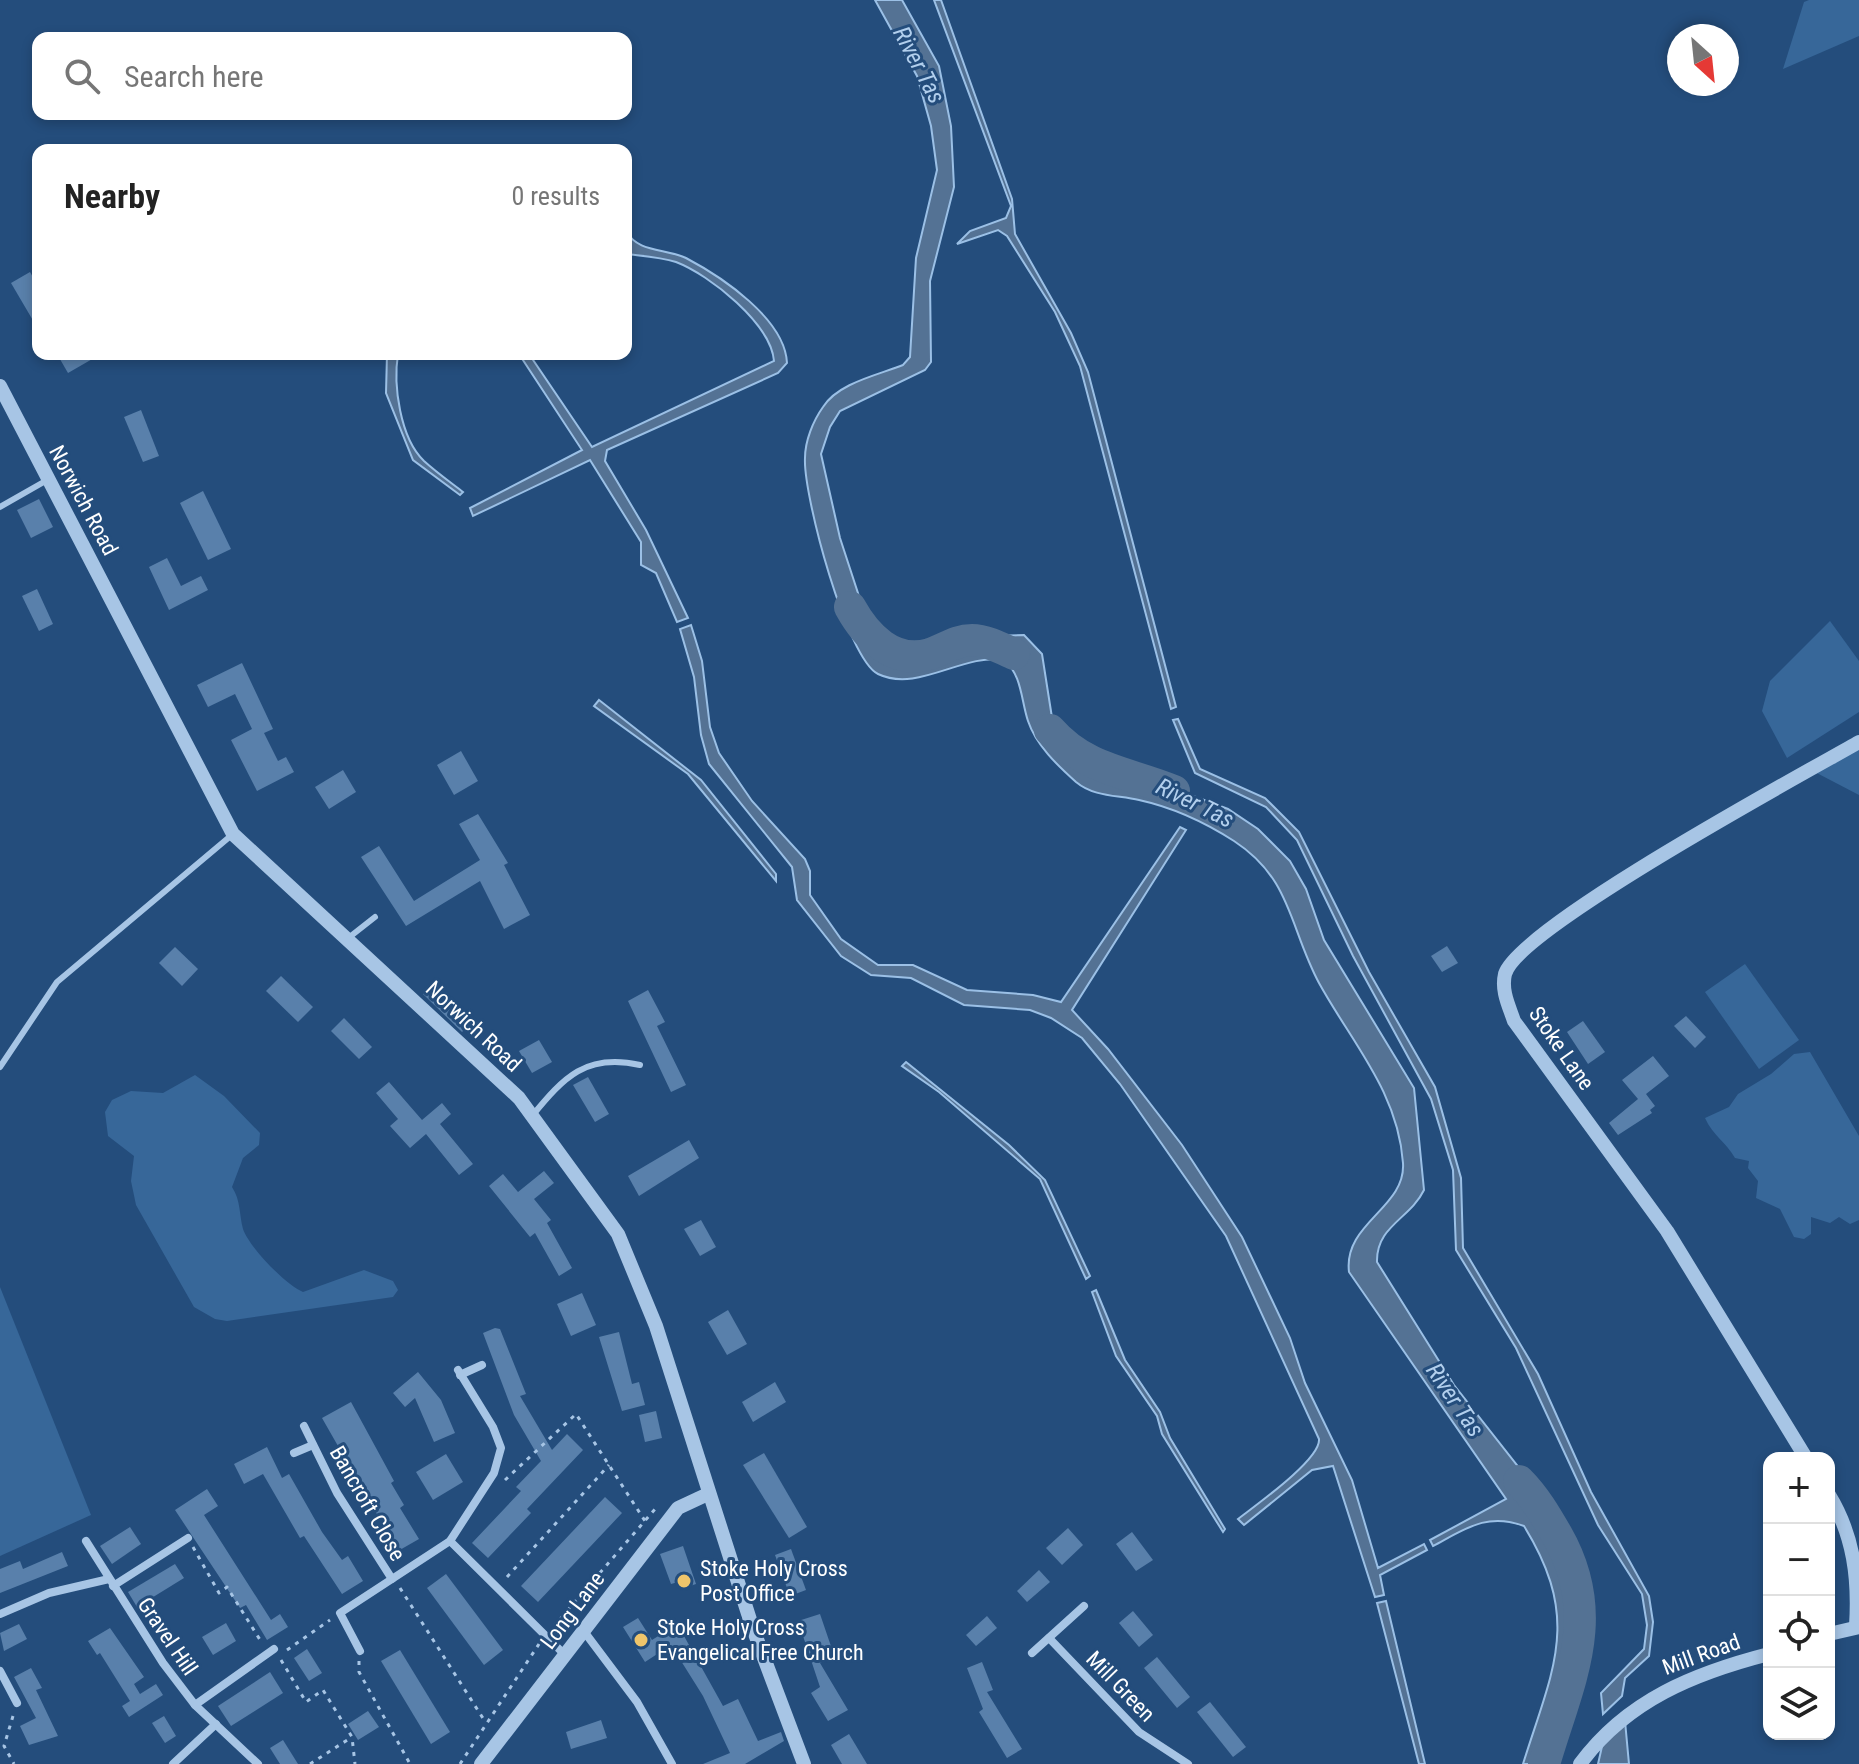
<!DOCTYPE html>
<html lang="en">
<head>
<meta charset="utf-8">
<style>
	:root { --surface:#fff; --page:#f6f6f6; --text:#222; --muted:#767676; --line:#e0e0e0 }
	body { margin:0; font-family:"Roboto Condensed",sans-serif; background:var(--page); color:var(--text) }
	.controls { position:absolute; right:24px; bottom:24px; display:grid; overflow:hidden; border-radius:16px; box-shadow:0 4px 12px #0003 }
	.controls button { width:72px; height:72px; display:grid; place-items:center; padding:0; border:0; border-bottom:2px solid var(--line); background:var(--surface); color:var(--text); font:40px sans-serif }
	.compass { position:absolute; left:1667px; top:24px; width:72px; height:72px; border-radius:50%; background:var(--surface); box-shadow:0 4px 12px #0003; rotate:153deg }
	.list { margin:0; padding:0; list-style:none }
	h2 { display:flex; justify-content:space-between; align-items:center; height:104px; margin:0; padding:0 32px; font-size:34px }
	h2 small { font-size:26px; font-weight:400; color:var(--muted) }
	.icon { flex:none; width:44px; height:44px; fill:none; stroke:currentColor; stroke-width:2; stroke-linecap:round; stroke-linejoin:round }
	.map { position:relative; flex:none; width:1859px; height:1764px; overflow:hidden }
	.search { position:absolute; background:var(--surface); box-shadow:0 4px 12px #0003; left:32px; top:32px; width:600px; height:88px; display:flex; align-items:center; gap:20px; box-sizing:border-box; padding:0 28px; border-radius:16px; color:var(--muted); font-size:30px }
	.panel { position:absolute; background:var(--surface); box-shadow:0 4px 12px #0003; left:32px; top:144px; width:600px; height:216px; border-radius:16px }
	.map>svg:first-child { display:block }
</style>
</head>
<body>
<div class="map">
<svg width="1859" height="1764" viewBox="0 0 1859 1764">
	<rect width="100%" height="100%" fill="#244d7c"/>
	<g fill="#376799">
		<path d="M1809,0H1859V36L1783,69L1804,2Z"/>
		<path d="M1830,621L1859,661V712L1787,758L1762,711L1770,681Z"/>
		<path d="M1859,742V795L1811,770Z"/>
		<path d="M1745,964L1799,1040L1759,1069L1705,992Z"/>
		<path d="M1810,1052L1859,1136V1220L1850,1224L1839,1217L1830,1223L1811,1217V1234L1804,1239L1794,1237L1780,1209L1756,1198L1758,1181L1748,1168L1749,1161L1735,1158C1726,1142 1713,1136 1705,1118L1729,1107L1738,1094L1771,1074L1794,1054Z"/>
		<path d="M195,1075L224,1096L260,1133L259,1145L243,1158L232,1187C241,1201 239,1214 243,1229C249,1247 286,1285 303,1292L364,1270L393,1281L398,1290L393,1297L227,1321L215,1319L194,1307L136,1205L131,1181L134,1156L108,1136L105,1112L112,1100L131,1091L163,1093Z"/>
		<path d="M0,1287L91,1515L0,1556Z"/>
	</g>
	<g fill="#547294" stroke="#9bc0e6" stroke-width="2">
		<path d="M875,0H902L939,66L951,126L954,187L930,281L931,362L925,370L840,411L830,427L821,454L840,538L873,639L888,656L900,659L991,636L1024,635L1042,654L1053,724L1077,755L1105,771L1143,777L1228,809L1258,829L1290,861L1306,889L1324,940L1414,1088L1424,1190C1410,1219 1376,1226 1377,1262L1454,1385L1527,1478L1556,1537L1575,1589L1580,1618L1578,1642L1547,1764H1523C1553,1668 1582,1620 1524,1526C1487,1512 1465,1529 1433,1546L1430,1540L1506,1499L1349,1272C1343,1223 1406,1208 1403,1163C1398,1092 1352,1043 1319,983C1289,927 1292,879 1234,841C1206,823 1171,807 1139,800C1117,795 1094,797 1076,782C1057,765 1036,745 1028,721C1021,700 1022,675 1004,660C963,653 918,693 878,674C847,659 803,495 805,458C805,441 813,421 823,407C838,383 878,375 903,365L910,357L916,258L937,170L931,126L917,76Z"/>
		<path d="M934,0H941L1012,199L1015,234L1071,333L1088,372L1176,707L1171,709L1080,366L1055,312L1007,236L998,230L957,244L970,231L1006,218L1011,206Z"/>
		<path d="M626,231C638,253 665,248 686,258C722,277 785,319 787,363L778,373L607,450L605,461L646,530L688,618L677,622L656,573L641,565V542L590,460L473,516L470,508L582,450L519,354H529L592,447L774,361C771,324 710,275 676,262C660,257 642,256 626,254Z"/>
		<path d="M387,354H398C393,385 400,438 424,461C436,472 450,482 463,492L460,495L413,460L386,393Z"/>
		<path d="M691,625L702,661L710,727L719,753L752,801L805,859L810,871V895L841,939L878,965H913L967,990L1033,995L1061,1002L1180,827L1186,830L1072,1010L1108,1049L1182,1145L1242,1237L1290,1338L1305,1383L1352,1480L1378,1568L1424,1544L1427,1550L1380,1575L1384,1595L1375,1597L1333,1466L1312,1470L1244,1525L1238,1519C1256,1505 1321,1459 1319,1439L1226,1236L1120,1084L1082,1038L1051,1018L1030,1010L964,1005L911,978L871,975L841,956L797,900L792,867L709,764L701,735L694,677L680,629Z"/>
		<path d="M599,700L701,780L776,874V881L688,774L594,706Z"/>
		<path d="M1178,719L1200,769L1265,798L1299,832L1369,972L1435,1087L1461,1178L1463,1248L1538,1374L1591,1492L1649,1596L1653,1622L1649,1656L1625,1678L1622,1696L1603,1714L1601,1693L1644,1649L1647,1625L1642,1594L1598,1525L1516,1348L1456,1250L1453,1170L1431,1099L1353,956L1297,840L1266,807L1195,773L1173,720Z"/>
		<path d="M906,1062L1009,1145L1045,1180L1090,1276L1086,1279L1040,1179L939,1092L902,1066Z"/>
		<path d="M1096,1290L1125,1360L1160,1412L1170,1438L1225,1529L1223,1532L1162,1434L1157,1416L1116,1356L1092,1292Z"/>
		<path d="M1386,1601L1425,1764H1419L1377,1603Z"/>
		<path d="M1625,1721L1629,1764H1598L1603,1742Z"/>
	</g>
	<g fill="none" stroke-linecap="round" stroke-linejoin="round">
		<g stroke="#547294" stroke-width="32">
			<path d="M850,607C866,636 893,665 930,654C945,649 956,640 972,640C986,640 1001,648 1014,654"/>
			<path d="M1050,730C1085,770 1128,772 1174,791"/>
			<path d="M1519,1481C1535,1497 1546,1516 1557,1535C1604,1617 1568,1682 1544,1764"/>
		</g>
	</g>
	<g fill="#5980ab">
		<path d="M30,272L38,286V329L11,283Z"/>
		<path d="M57,354H101L68,373Z"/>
		<path d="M141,410L159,456L143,462L124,417Z"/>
		<path d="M203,491L231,549L208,560L180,503Z"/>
		<path d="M39,499L53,527L31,538L17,510Z"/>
		<path d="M167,558L181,586L201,576L208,590L169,610L149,567Z"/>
		<path d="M37,589L53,624L39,631L22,596Z"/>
		<path d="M242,663L273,729L264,733L278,761L286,757L294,772L257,791L231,740L252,729L235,694L208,707L197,685Z"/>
		<path d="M461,751L478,781L454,795L437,765Z"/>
		<path d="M343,770L356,792L329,809L315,787Z"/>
		<path d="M478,814L508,863L504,865L530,915L504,929L480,881L406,926L361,857L379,846L414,901L480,860L459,824Z"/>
		<path d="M1447,946L1458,963L1442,972L1431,956Z"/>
		<path d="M175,947L198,969L182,986L159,963Z"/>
		<path d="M281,976L313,1007L298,1022L266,991Z"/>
		<path d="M434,983L473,1021L462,1032L423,994Z"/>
		<path d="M648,990L665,1022L657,1026L686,1085L671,1092L628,1001Z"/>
		<path d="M1686,1016L1706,1037L1695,1048L1674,1026Z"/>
		<path d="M344,1018L372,1047L359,1059L331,1031Z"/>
		<path d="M1583,1021L1605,1052L1588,1064L1567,1032Z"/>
		<path d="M539,1040L552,1062L532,1073L519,1051Z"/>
		<path d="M1653,1056L1669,1076L1646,1094L1655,1106L1650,1110L1652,1113L1618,1135L1609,1123L1638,1099L1622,1080Z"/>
		<path d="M588,1077L609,1114L595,1122L573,1085Z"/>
		<path d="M389,1082L422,1120L442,1103L451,1114L440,1124L473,1164L459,1175L426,1134L410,1148L390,1126L398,1119L376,1093Z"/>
		<path d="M689,1140L699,1158L639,1196L628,1176Z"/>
		<path d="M544,1171L554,1183L534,1199L551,1220L547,1223L572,1268L559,1276L535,1233L530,1237L489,1186L503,1174L518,1192Z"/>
		<path d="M701,1220L716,1247L700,1256L684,1229Z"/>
		<path d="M582,1293L596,1325L571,1336L557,1304Z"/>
		<path d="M728,1310L747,1344L727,1355L708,1322Z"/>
		<path d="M495,1328L500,1329L526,1394L520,1396L552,1450L567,1434L583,1450L527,1509L531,1513L488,1558L472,1543L521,1491L516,1487L541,1461L514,1415L483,1333Z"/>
		<path d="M619,1332L632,1384L639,1382L645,1405L622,1411L599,1337Z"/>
		<path d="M418,1372L441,1400L455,1433L434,1442L415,1398L405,1407L393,1393Z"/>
		<path d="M775,1382L786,1402L753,1422L742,1402Z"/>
		<path d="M351,1402L394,1481L391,1483L404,1505L400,1508L419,1539L398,1551L322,1418Z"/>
		<path d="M656,1411L662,1438L645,1442L639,1415Z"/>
		<path d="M267,1447L282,1478L289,1474L322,1532L342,1560L348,1556L363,1581L342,1594L304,1536L300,1538L263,1474L244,1484L234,1464Z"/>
		<path d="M764,1453L807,1527L789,1538L743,1465Z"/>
		<path d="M446,1454L463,1482L433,1500L416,1472Z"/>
		<path d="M207,1489L218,1506L204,1515L271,1620L280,1614L288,1627L267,1640L246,1605L240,1608L175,1510Z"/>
		<path d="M605,1497L622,1513L538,1602L521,1586Z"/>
		<path d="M130,1527L141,1544L112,1564L100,1546Z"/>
		<path d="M1068,1528L1083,1545L1062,1565L1046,1548Z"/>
		<path d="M1132,1532L1153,1560L1136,1571L1116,1544Z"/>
		<path d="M683,1546L696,1584L681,1589L678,1582L671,1584L660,1554Z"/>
		<path d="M791,1549L806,1590L790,1596L775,1555Z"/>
		<path d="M62,1552L68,1566L0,1593V1569L20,1561L23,1569Z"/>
		<path d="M175,1564L184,1578L137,1607L128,1592Z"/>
		<path d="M1039,1570L1050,1582L1027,1602L1017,1591Z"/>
		<path d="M446,1574L503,1650L484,1665L427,1588Z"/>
		<path d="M1133,1611L1153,1635L1139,1647L1119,1623Z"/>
		<path d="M820,1614L835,1658L820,1663L848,1710L828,1721L811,1693L820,1687L798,1621Z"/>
		<path d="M987,1616L997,1628L976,1646L966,1635Z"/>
		<path d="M638,1618L652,1640L682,1621L690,1633L684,1636L723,1706L738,1699L758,1741L781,1732L784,1741L745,1764H703L730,1753L703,1696L671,1645L645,1662L623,1627Z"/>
		<path d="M226,1623L236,1641L213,1655L202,1637Z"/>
		<path d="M19,1624L27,1639L4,1651L0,1633Z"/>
		<path d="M110,1628L144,1677L134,1684L140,1694L156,1684L163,1695L129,1717L122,1706L130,1701L100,1653L97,1655L88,1641Z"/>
		<path d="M307,1649L322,1673L309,1681L294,1658Z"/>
		<path d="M400,1650L450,1732L431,1744L381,1661Z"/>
		<path d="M1157,1657L1190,1697L1177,1708L1144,1668Z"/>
		<path d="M982,1662L993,1690L987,1692L1022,1749L1007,1758L979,1712L983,1709L967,1668Z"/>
		<path d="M31,1668L42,1688L36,1690L58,1736L29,1745L20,1726L36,1718L14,1677Z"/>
		<path d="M270,1672L283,1693L231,1726L218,1706Z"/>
		<path d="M1210,1702L1246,1747L1233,1757L1197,1712Z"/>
		<path d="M368,1711L379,1727L358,1740L348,1724Z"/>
		<path d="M164,1716L176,1736L165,1743L152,1723Z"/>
		<path d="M601,1720L607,1738L571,1749L566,1732Z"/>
		<path d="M849,1734L867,1764H842L831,1745Z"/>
		<path d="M283,1740L298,1764H280L270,1748Z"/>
	</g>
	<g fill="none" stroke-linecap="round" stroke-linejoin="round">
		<g stroke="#a7c5e5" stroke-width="3" stroke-dasharray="4 6" stroke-linecap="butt">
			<path d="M505,1480L576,1414L645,1521"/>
			<path d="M193,1547L219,1593L227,1587L262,1643"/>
			<path d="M507,1577L609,1465"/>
			<path d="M400,1588L486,1723"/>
			<path d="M554,1626L656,1508"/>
			<path d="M287,1650L330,1620"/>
			<path d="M281,1660L306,1702L323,1690L352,1737L355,1764"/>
			<path d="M359,1661V1672L410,1764"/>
			<path d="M13,1716L4,1746L14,1764"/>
			<path d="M310,1764L352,1737"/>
			<path d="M460,1764L539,1644"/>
		</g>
		<g stroke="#a7c5e5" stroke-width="6">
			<path d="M0,507L49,479"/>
			<path d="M347,939L375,917"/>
			<path d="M0,1067L57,982L233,834"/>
			<path d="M532,1116C564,1077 586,1053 640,1065"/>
		</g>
		<g stroke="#a7c5e5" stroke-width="8">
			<path d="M460,1375L482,1365"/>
			<path d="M304,1426L337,1493L392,1579"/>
			<path d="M294,1453L313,1445"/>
			<path d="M86,1541L163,1663L195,1705L258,1764"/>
			<path d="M450,1541L565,1655"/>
			<path d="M113,1586L188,1538"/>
			<path d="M0,1614L49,1593L109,1579"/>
			<path d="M583,1630L637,1702L672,1764"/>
			<path d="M1049,1638L1139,1732L1188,1764"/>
			<path d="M360,1651L340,1613L450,1541L494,1473L501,1448L493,1427L458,1370"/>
			<path d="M1032,1653L1084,1606"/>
			<path d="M0,1671L17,1703"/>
			<path d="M195,1705L274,1649"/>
			<path d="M173,1764L216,1724"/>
		</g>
		<g stroke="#a7c5e5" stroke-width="14">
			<path d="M0,386L233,834L519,1098L618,1234L656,1326L752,1626L804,1764"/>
			<path d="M1806,1458L1667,1231L1514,1021C1509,1006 1501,991 1505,974C1518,928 1803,774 1859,742"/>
			<path d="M1829,1495C1854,1536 1859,1579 1856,1626"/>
			<path d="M1829,1634L1859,1627"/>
			<path d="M481,1764L678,1508L708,1494"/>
			<path d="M1580,1764C1627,1700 1695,1673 1769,1654"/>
		</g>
	</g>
	<g fill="#efc56b" stroke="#244d7c" stroke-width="3">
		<circle cx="684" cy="1581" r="8"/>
		<circle cx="641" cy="1640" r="8"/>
	</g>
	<g text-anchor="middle" stroke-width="6" stroke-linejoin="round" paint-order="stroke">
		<g font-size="22" fill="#fff" stroke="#244d7c">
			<text transform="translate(84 500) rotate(62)" y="8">Norwich Road</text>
			<text transform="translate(474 1026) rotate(43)" y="8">Norwich Road</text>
			<text transform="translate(1562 1048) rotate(55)" y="8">Stoke Lane</text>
			<text transform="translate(368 1503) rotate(60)" y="8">Bancroft Close</text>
			<text transform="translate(572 1610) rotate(-53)" y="8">Long Lane</text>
			<text transform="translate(168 1636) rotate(56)" y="8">Gravel Hill</text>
			<text transform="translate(1701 1654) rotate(-20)" y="8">Mill Road</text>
			<text transform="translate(1121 1686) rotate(46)" y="8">Mill Green</text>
		</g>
		<g font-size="22" fill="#fff" stroke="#244d7c" text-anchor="start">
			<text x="700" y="1576">Stoke Holy Cross<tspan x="700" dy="25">Post Office</tspan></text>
			<text x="657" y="1635">Stoke Holy Cross<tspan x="657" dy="25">Evangelical Free Church</tspan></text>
		</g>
		<g font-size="24" font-style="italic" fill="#b2cfed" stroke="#244d7c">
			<text transform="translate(919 65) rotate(62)" y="8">River Tas</text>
			<text transform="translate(1195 803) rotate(26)" y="8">River Tas</text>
			<text transform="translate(1455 1400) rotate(56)" y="8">River Tas</text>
		</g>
	</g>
</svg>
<div class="controls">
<button>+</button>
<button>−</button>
<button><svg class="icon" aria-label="locate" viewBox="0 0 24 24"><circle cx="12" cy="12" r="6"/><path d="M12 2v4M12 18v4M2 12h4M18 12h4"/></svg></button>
<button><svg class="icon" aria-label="layers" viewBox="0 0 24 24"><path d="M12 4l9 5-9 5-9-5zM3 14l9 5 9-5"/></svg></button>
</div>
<svg class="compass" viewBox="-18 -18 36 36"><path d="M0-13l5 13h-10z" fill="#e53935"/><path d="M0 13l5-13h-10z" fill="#767676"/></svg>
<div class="search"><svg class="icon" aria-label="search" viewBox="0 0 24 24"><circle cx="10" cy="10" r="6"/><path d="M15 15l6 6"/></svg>Search here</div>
<section class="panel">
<h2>Nearby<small>0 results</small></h2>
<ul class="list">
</ul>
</section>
</div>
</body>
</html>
